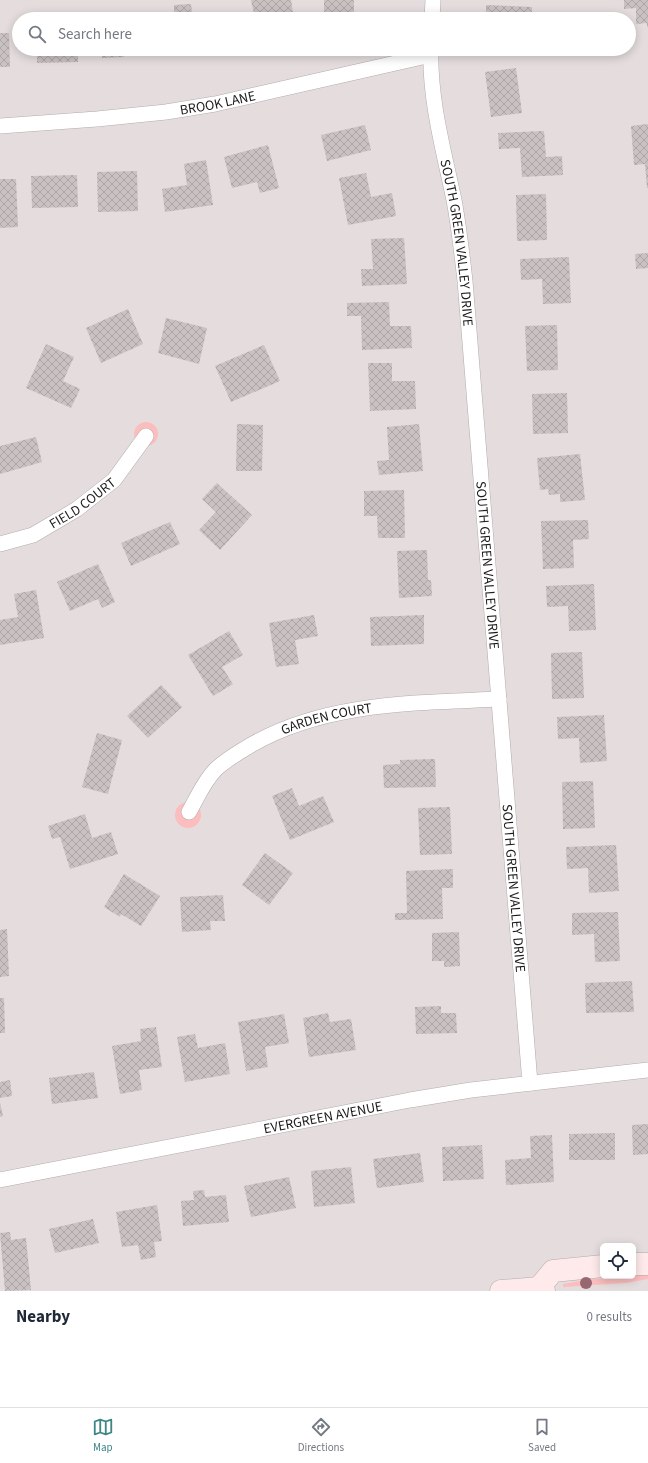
<!DOCTYPE html>
<html lang="en">
<head>
<meta charset="utf-8">
<style>
	:root { --surface:#fff; --page:#f6f6f7; --text:#1f2937; --muted:#747a83; --line:#e0e1e3; --accent:#3e8688 }
	body { margin:0; font-family:"Source Sans 3",sans-serif; background:var(--page); color:var(--text) }
	.controls { position:absolute; right:12px; bottom:12px; display:grid; overflow:hidden; border-radius:6px; box-shadow:0 2px 10px #0003 }
	.controls button { width:36px; height:36px; display:grid; place-items:center; padding:0; border:0; border-bottom:1px solid var(--line); background:var(--surface); color:var(--text); font:20px sans-serif }
	.list { margin:0; padding:0; list-style:none }
	h2 { display:flex; justify-content:space-between; align-items:center; height:52px; margin:0; padding:0 16px; font-size:17px }
	h2 small { font-size:13px; font-weight:400; color:var(--muted) }
	.icon { flex:none; width:22px; height:22px; fill:none; stroke:currentColor; stroke-width:2; stroke-linecap:round; stroke-linejoin:round }
	.map { position:relative; flex:none; width:648px; height:1291px; overflow:hidden }
	.search { position:absolute; background:var(--surface); box-shadow:0 2px 10px #0003; left:12px; right:12px; top:12px; height:44px; display:flex; align-items:center; gap:10px; box-sizing:border-box; padding:0 14px; border-radius:22px; color:var(--muted); font-size:15px }
	.sheet { height:116px; background:var(--surface) }
	nav { display:flex; justify-content:space-around; align-items:center; box-sizing:border-box; height:56px; border-top:1px solid var(--line); background:var(--surface); font-size:11px; color:var(--muted) }
	nav a { display:grid; justify-items:center; gap:2px }
	nav .on { color:var(--accent) }
	.map>svg:first-child { display:block }
</style>
</head>
<body>
<div class="map">
<svg width="648" height="1291" viewBox="0 0 648 1291">
	<defs>
		<pattern id="building-cross-hatch" width="8" height="8" patternUnits="userSpaceOnUse"><rect width="8" height="8" fill="#cac2c2"/><path d="M0 0l8 8M0 8l8-8" fill="none" stroke="#ada6a6"/></pattern>
	</defs>
	<rect width="100%" height="100%" fill="#e5dddd"/>
	<g fill="#fcbdbe">
		<circle cx="146" cy="434" r="12"/>
		<circle cx="188" cy="815" r="13"/>
		<path d="M648,1274V1279L626,1283L563,1287V1284L585,1280Z"/>
	</g>
	<g fill="url(#building-cross-hatch)">
		<path d="M251,0H291L294,19H255Z"/>
		<rect x="324" y="0" width="30" height="13"/>
		<path d="M624,0H648V27H647V23L636,24V8L624,9Z"/>
		<path d="M191,4L192,13L221,12V19H174V5Z"/>
		<path d="M486,5L532,7V19H486Z"/>
		<path d="M145,12V19H102L101,13Z"/>
		<path d="M0,33H9L10,67H0Z"/>
		<path d="M37,49H78V62L37,63Z"/>
		<path d="M102,49H124V57L102,58Z"/>
		<path d="M505,49H545V53L505,52Z"/>
		<path d="M516,68L522,113L491,117L485,72Z"/>
		<path d="M648,124V188H647L645,164L634,165L631,126Z"/>
		<path d="M365,125L371,150L327,161L321,135Z"/>
		<path d="M544,131L546,157L562,156L563,175L522,177L520,148L499,149L498,133Z"/>
		<path d="M268,145L279,188L260,193L257,182L232,188L224,157Z"/>
		<path d="M206,160L213,205L165,212L162,189L187,185L184,164Z"/>
		<path d="M137,171L138,211L98,212L97,172Z"/>
		<path d="M366,173L371,197L392,193L396,216L348,225L339,178Z"/>
		<path d="M77,175L78,207L32,208L31,176Z"/>
		<path d="M0,179H16L18,227L0,228Z"/>
		<path d="M546,194L547,240L517,241L516,195Z"/>
		<path d="M404,238L407,284L362,286L361,269H373L371,239Z"/>
		<path d="M648,253V268L636,269L635,254Z"/>
		<path d="M569,257L571,303L543,304L542,279L521,280L520,259Z"/>
		<path d="M389,302L390,326H411L412,348L362,350L361,316H347V303Z"/>
		<path d="M128,309L143,344L101,363L86,328Z"/>
		<path d="M166,318L207,328L199,364L158,353Z"/>
		<path d="M557,325L558,370L527,371L525,326Z"/>
		<path d="M46,344L74,357L63,381L80,389L71,408L26,388Z"/>
		<path d="M264,345L280,381L231,402L215,366Z"/>
		<path d="M368,363H392V381H415L416,409L370,411Z"/>
		<path d="M567,393L568,433L533,434L532,394Z"/>
		<path d="M237,424L263,425L262,471H236Z"/>
		<path d="M419,424L423,471L379,475L377,461L389,460L387,427Z"/>
		<path d="M36,437L42,462L0,474V446Z"/>
		<path d="M580,454L585,500L560,502V494L549,495L548,489L540,490L537,458Z"/>
		<path d="M217,483L252,515L220,550L199,530L216,512L202,499Z"/>
		<path d="M404,490L405,538H378L377,516H364V491Z"/>
		<path d="M588,520L589,539L573,540L574,568L543,569L541,521Z"/>
		<path d="M170,522L180,544L131,566L121,543Z"/>
		<path d="M427,550L428,580H431L432,596L399,598L397,551Z"/>
		<path d="M98,564L115,602L102,608L98,599L70,611L57,582Z"/>
		<path d="M594,584L596,630L569,631L568,606L547,607L546,586Z"/>
		<path d="M36,590L44,638L0,645V620L18,617L14,594Z"/>
		<path d="M314,615L318,636L295,640L299,664L276,667L269,623Z"/>
		<path d="M424,615V644L371,646L370,617Z"/>
		<path d="M229,631L243,655L222,667L233,684L213,696L188,655Z"/>
		<path d="M582,652L584,698L552,699L551,653Z"/>
		<path d="M161,685L182,707L148,738L127,716Z"/>
		<path d="M604,715L607,761L580,763L579,738L558,739L557,717Z"/>
		<path d="M97,733L122,740L108,794L82,787Z"/>
		<path d="M435,759L436,787L384,788L383,765L400,764V760Z"/>
		<path d="M593,781L595,828L563,829L562,782Z"/>
		<path d="M292,788L299,806L323,796L334,822L290,840L272,796Z"/>
		<path d="M450,807L452,854L420,855L418,808Z"/>
		<path d="M85,814L92,838L111,832L118,854L70,869L60,837L52,839L48,826Z"/>
		<path d="M616,845L619,891L589,893L588,868L567,869L566,847Z"/>
		<path d="M265,853L293,873L269,905L242,885Z"/>
		<path d="M453,869V888H442L443,919L395,920V913H407L406,871Z"/>
		<path d="M124,874L160,896L141,926L121,914L120,917L104,907Z"/>
		<path d="M223,895L225,921H210L211,930L182,932L180,897Z"/>
		<path d="M618,912L620,961L595,962L594,934L572,935V913Z"/>
		<path d="M7,929L9,976L0,977V930Z"/>
		<path d="M459,932L460,966L444,967V961H432V933Z"/>
		<path d="M632,981L634,1012L586,1013L585,983Z"/>
		<path d="M0,998H4L5,1033H0Z"/>
		<path d="M441,1006V1013H456L457,1033L416,1034L415,1007Z"/>
		<path d="M328,1013L330,1022L351,1019L356,1050L309,1057L303,1018Z"/>
		<path d="M284,1014L289,1043L265,1047L268,1067L246,1071L238,1022Z"/>
		<path d="M156,1027L162,1067L139,1070L142,1090L120,1094L112,1046L141,1041L140,1029Z"/>
		<path d="M195,1034L198,1048L225,1043L230,1074L185,1082L177,1037Z"/>
		<path d="M94,1072L98,1098L52,1104L49,1078Z"/>
		<path d="M10,1080L12,1096L0,1098V1082Z"/>
		<path d="M0,1103L3,1116L0,1117Z"/>
		<path d="M648,1124V1154L633,1155L632,1125Z"/>
		<path d="M615,1133V1160H569V1134Z"/>
		<path d="M552,1135L554,1182L506,1185L505,1160L531,1158L530,1136Z"/>
		<path d="M482,1145L484,1179L443,1181L442,1147Z"/>
		<path d="M420,1153L424,1182L377,1188L373,1159Z"/>
		<path d="M351,1167L355,1203L314,1207L311,1171Z"/>
		<path d="M289,1177L296,1208L251,1217L244,1186Z"/>
		<path d="M204,1190L205,1197L226,1195L229,1222L183,1226L181,1201L194,1200L193,1191Z"/>
		<path d="M157,1205L162,1241L154,1242L156,1257L141,1260L138,1245L122,1247L116,1212Z"/>
		<path d="M93,1219L99,1243L55,1253L49,1229Z"/>
		<path d="M10,1232L11,1240L26,1238L31,1290L5,1291L0,1233Z"/>
	</g>
	<g fill="none" stroke-linecap="round" stroke-linejoin="round">
		<defs>
			<g id="minor">
				<path d="M432,19L433,0"/>
				<path id="s1" d="M431,49C429,98 444,152 454,200C459,227 462,254 465,281L530,1083"/>
				<path id="s2" d="M0,126L97,119L166,112L215,104L431,55"/>
				<path id="s3" d="M0,544L33,535L77,509L114,480L146,436"/>
				<path id="s4" d="M189,812C197,798 204,781 216,769C227,759 239,752 251,745C325,702 415,703 499,699"/>
				<path id="s5" d="M0,1180L410,1100L471,1090L648,1070"/>
			</g>
			<g id="secondary">
				<path d="M633,1264H648"/>
				<path d="M539,1288L553,1271L603,1266"/>
				<path d="M501,1291L539,1288L544,1291"/>
			</g>
		</defs>
		<use href="#minor" stroke="#b3abab" stroke-width="16"/>
		<use href="#secondary" stroke="#b3abab" stroke-width="23"/>
		<use href="#minor" stroke="#fff" stroke-width="15"/>
		<use href="#secondary" stroke="#feeaea" stroke-width="22"/>
	</g>
	<circle fill="#996770" cx="586" cy="1283" r="6"/>
	<g text-anchor="middle" stroke-width="3.5" stroke-linejoin="round" paint-order="stroke">
		<g font-size="14" fill="#1e1b1b" stroke="#f2eaea">
			<text dy="5" stroke="none"><textPath href="#s2" startOffset="219">BROOK LANE</textPath></text>
			<text dy="5" stroke="none"><textPath href="#s1" startOffset="196">SOUTH GREEN VALLEY DRIVE</textPath></text>
			<text dy="5" stroke="none"><textPath href="#s3" startOffset="93">FIELD COURT</textPath></text>
			<text dy="5" stroke="none"><textPath href="#s1" startOffset="520">SOUTH GREEN VALLEY DRIVE</textPath></text>
			<text dy="5" stroke="none"><textPath href="#s4" startOffset="174">GARDEN COURT</textPath></text>
			<text dy="5" stroke="none"><textPath href="#s1" startOffset="844">SOUTH GREEN VALLEY DRIVE</textPath></text>
			<text dy="5" stroke="none"><textPath href="#s5" startOffset="329">EVERGREEN AVENUE</textPath></text>
		</g>
	</g>
</svg>
<div class="controls">
<button><svg class="icon" aria-label="locate" viewBox="0 0 24 24"><circle cx="12" cy="12" r="6"/><path d="M12 2v4M12 18v4M2 12h4M18 12h4"/></svg></button>
</div>
<div class="search"><svg class="icon" aria-label="search" viewBox="0 0 24 24"><circle cx="10" cy="10" r="6"/><path d="M15 15l6 6"/></svg>Search here</div>
</div>
<section class="sheet">
<h2>Nearby<small>0 results</small></h2>
<ul class="list">
</ul>
</section>
<nav>
<a class="on"><svg class="icon" aria-label="map" viewBox="0 0 24 24"><path d="M3 6l6-2 6 2 6-2v14l-6 2-6-2-6 2zM9 4v14M15 6v14"/></svg>Map</a>
<a><svg class="icon" aria-label="directions" viewBox="0 0 24 24"><path d="M12 3l9 9-9 9-9-9zM9 14v-3h6M13 9l2 2-2 2"/></svg>Directions</a>
<a><svg class="icon" aria-label="saved" viewBox="0 0 24 24"><path d="M7 4h10v16l-5-4-5 4z"/></svg>Saved</a>
</nav>
</body>
</html>
